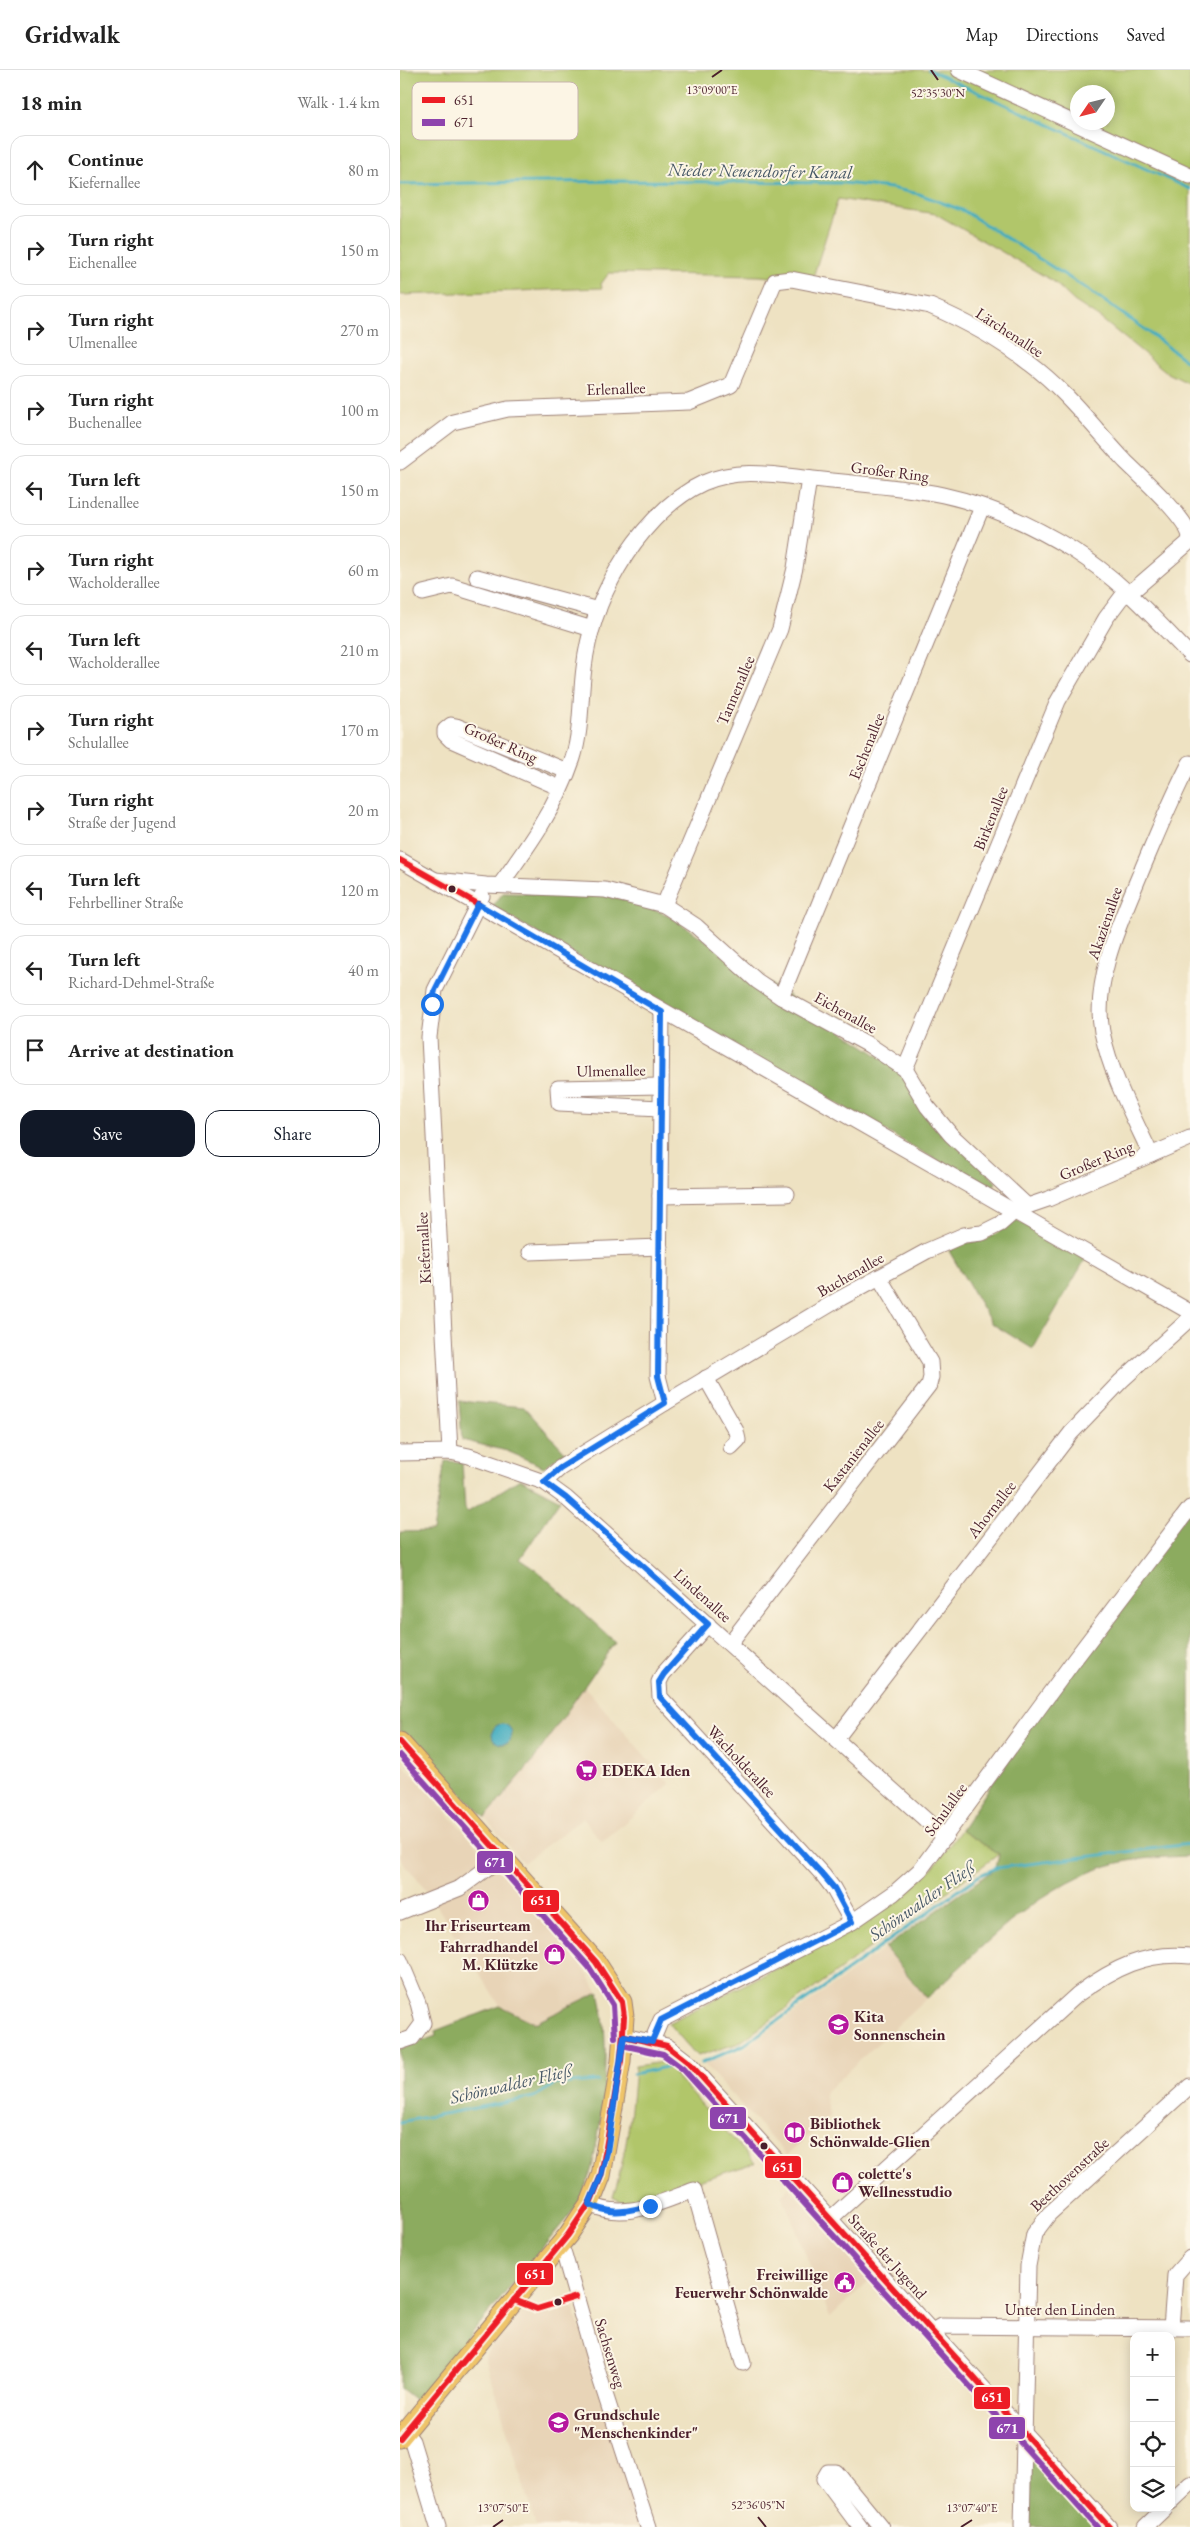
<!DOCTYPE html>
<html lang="en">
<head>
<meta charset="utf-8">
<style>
	:root { --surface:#fff; --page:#f2f2f2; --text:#222; --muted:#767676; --line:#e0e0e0; --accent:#111827 }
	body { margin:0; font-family:"EB Garamond",serif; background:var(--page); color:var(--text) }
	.controls { position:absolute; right:15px; bottom:15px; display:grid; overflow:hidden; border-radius:10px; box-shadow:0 2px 12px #0003 }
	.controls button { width:45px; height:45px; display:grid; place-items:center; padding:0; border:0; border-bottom:1px solid var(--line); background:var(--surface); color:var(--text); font:25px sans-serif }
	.compass { position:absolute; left:670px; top:15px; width:45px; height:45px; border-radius:50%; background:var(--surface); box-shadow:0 2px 12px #0003; rotate:235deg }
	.stop { position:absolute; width:15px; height:15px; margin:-11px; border:4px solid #1a73e8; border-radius:50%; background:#fff }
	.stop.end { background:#1a73e8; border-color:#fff; box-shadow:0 1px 5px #0008 }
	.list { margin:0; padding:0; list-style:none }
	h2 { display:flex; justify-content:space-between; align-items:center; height:65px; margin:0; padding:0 20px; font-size:21px }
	h2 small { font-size:16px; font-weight:400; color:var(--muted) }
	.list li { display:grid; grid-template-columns:32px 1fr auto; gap:15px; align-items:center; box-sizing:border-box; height:70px; margin:0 10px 10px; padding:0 10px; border:1px solid var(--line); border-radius:15px }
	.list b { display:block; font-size:19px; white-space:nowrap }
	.list p { margin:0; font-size:16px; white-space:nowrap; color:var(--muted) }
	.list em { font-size:16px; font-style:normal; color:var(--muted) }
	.actions { display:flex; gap:10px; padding:15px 20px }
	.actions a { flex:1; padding:11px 0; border:1px solid var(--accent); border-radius:15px; text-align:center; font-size:18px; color:var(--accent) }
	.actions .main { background:var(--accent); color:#fff }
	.icon { flex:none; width:28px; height:28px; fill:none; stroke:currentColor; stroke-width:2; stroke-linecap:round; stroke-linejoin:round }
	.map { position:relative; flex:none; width:790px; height:2457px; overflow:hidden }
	header { display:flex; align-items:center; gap:30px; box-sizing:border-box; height:70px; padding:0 25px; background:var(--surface); border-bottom:1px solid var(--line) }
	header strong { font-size:24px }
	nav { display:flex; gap:28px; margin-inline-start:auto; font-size:18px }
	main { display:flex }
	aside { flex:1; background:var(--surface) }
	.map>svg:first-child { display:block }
</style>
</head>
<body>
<header>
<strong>Gridwalk</strong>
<nav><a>Map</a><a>Directions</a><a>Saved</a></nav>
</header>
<main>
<aside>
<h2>18 min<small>Walk · 1.4 km</small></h2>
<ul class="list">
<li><svg class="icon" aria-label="ahead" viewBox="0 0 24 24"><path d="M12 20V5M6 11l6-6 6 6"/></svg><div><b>Continue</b><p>Kiefernallee</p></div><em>80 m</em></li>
<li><svg class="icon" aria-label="right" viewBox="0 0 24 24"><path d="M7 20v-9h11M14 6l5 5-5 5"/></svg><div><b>Turn right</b><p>Eichenallee</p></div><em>150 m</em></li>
<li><svg class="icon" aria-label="right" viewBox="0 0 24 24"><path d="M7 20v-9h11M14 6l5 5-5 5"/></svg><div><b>Turn right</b><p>Ulmenallee</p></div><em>270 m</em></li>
<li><svg class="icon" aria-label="right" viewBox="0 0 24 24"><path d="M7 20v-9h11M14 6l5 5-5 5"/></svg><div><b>Turn right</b><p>Buchenallee</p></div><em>100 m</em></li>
<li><svg class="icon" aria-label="left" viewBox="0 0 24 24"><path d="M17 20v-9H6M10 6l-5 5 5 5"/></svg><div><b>Turn left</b><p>Lindenallee</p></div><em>150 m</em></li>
<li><svg class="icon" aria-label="right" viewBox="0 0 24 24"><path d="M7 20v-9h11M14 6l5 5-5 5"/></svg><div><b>Turn right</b><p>Wacholderallee</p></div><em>60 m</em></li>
<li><svg class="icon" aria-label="left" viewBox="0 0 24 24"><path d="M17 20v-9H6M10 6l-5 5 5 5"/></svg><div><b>Turn left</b><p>Wacholderallee</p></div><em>210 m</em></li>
<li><svg class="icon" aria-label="right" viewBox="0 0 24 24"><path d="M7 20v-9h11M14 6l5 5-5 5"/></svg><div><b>Turn right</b><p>Schulallee</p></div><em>170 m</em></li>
<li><svg class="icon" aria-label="right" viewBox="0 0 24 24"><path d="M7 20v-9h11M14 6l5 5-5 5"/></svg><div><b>Turn right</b><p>Straße der Jugend</p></div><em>20 m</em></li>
<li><svg class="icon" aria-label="left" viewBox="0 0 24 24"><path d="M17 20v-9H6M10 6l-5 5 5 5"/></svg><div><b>Turn left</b><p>Fehrbelliner Straße</p></div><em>120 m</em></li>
<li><svg class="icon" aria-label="left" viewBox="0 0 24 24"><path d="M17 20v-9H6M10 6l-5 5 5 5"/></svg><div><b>Turn left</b><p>Richard-Dehmel-Straße</p></div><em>40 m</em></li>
<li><svg class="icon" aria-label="arrive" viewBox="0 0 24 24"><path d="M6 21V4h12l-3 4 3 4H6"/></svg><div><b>Arrive at destination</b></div></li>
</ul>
<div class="actions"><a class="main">Save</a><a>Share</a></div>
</aside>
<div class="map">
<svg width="790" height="2457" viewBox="0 0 790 2457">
	<rect width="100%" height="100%" fill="#fcf5e5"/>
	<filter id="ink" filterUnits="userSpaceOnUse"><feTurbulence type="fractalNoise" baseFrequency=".02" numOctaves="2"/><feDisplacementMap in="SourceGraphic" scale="10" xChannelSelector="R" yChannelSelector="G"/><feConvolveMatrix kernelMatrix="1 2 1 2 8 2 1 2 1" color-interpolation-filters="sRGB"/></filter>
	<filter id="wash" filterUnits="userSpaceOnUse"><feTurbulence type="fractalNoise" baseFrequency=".0096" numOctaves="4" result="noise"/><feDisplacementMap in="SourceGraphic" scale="20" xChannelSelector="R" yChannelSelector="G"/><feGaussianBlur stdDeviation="1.12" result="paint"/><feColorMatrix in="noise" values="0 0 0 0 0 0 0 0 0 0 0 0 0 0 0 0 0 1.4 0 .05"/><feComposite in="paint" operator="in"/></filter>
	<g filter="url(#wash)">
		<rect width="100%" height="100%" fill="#eee2c2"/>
		<g fill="#e8d4b7">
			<path d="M183,1615L270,1714L202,1772L183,1748L123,1793L85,1748L132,1692Z"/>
			<path d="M0,1691L170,1878L199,1922L135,1953L100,1936L30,1825L0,1788Z"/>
			<path d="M485,1878L527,1928L424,2023L430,2047L387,2085L304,1994L341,1981Z"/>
			<path d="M389,2118L471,2209L430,2247L382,2124Z"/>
			<path d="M167,2235L173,2236L243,2457H136L85,2287L89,2279L120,2242L133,2245Z"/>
		</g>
		<g fill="#b1c66a" stroke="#7e724a" fill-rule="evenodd">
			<path d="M0,0H790V314L768,303L700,248L674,231L653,211L536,144L438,129L413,207L391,209L360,206L209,203L201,214L202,218L0,225ZM678,22H708V52H678Z"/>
			<path d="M561,1760L599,1784L339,1973L297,1986L268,1953L453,1860L486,1839L531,1800Z"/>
			<path d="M263,1992L355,2093L225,2134L213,2127C226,2085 232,2040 235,1996Z"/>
		</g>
		<g fill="#8cab5e" stroke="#6b6544">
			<path d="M103,823L203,825L236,832L268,845L491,994L596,1112L591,1121L92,837Z"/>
			<path d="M617,1150L686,1188L633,1279L591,1253L549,1181L565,1173L586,1170Z"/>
			<path d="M59,1331L124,1337L165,1382L144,1397L107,1381L62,1370Z"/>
			<path d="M45,1391L62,1392L65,1439L68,1442L120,1409L160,1430L120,1489L138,1501L215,1572L132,1692L85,1748L33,1693V1702L0,1660V1462L33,1461Z"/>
			<path d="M790,1438V1786C762,1787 734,1788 707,1796C635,1818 581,1879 527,1928L485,1878L596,1798L599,1784L561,1760L675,1589Z"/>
			<path d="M199,1922C211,1975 204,2043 192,2097C189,2110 182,2124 177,2136L16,2331L0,2318V1979L36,1966L35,1961L100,1936L135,1953Z"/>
			<path d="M628,2380L696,2457H624Z"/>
		</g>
		<circle fill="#40acbf" stroke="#456675" cx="102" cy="1664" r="10"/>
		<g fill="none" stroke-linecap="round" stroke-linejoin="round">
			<g stroke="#40acbf" stroke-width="3">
				<path d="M529,0L790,119"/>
				<path d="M0,114L222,111L443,113L491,118L519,124L564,141L687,219L750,263L790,294"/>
				<path d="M302,1993L344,1975L580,1805L596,1798L790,1774"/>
				<path d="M233,2004L271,1996"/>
				<path d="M0,2052L134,2027L156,2014L198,2011"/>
			</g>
		</g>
	</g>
	<g filter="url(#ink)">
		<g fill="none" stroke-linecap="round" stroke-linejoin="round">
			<defs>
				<g id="minor">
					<path d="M559,0L790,106"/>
					<path d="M0,392L53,352L108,339L289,332L331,315L375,211L391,209L530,236C565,251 600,270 629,293C666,320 694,358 725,391C741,407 785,446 790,466"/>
					<path d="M77,507L198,540"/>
					<path d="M23,523L52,516L192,559"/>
					<path d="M160,718L51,670L45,664V660L51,655L56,656L167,701"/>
					<path d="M0,790L790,1242"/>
					<path d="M35,810L86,815L205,820L264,835L296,856L357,911L381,927L469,975L505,999L527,1036L551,1065L624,1133L600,1154L582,1163L564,1165L527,1181L441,1228L265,1333L160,1398L144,1412"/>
					<path d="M100,815C129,775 157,736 173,688C182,659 180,628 184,598C188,563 200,529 218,498C237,465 268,429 303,413C339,397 375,405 413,409C456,414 500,416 543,425C589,435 634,456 673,480C718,508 753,547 790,585"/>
					<path d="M264,835L380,559L395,498L409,409"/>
					<path d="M381,927L582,437"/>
					<path d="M262,942L258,1306L265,1333"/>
					<path d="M505,999L658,631L706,548L721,528L737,517L788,473L790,468"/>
					<path d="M260,1038L159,1033L158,1018L261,1016"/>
					<path d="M751,1085C733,1046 711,1005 702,962C692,908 723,846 743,797C758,762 772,727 790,693"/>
					<path d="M260,1126L387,1124"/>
					<path d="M616,1140L648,1129L790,1068"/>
					<path d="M130,1182L260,1177"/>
					<path d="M306,1308L336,1361L338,1370L331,1377"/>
					<path d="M50,1382L29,967L35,920L82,826"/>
					<path d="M0,1383L50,1382L69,1386L144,1412L166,1428L545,1767"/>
					<path d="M308,1554L263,1604L259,1612L260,1627L423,1805L433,1818L452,1852"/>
					<path d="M330,1573L529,1315L531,1307L530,1292L479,1207"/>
					<path d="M436,1669L671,1363L721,1311L786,1252L790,1246"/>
					<path d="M0,1842L60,1818L102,1787"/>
					<path d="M0,1890L18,1933L23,1953L12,1968L0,1972"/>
					<path d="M224,1966L267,1976L289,1993L709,2457"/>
					<path d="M252,1971L261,1950L452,1852L494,1823L520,1800L675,1589L790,1438"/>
					<path d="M189,2134C225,2151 258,2133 294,2120L343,2293"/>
					<path d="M430,2149L678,1924C712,1899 746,1881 790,1886"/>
					<path d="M158,2177L164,2184L197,2299L248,2457"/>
					<path d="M771,2258L775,2205L790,2188"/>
					<path d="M532,2261L541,2256L790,2258"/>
					<path d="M5,2362L12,2371L38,2457"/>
					<path d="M771,2432L790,2414"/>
					<path d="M460,2457L424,2409L428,2402H436L481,2457"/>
					<path d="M622,2457L628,2196L634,2164L649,2144L790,2016"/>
					<path d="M745,2457L765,2438"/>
				</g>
				<path id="major" d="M0,1672L196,1892L222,1932L224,1947L221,1991L201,2106L191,2131L168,2165L0,2368"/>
			</defs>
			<use href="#minor" stroke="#9c8076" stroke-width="17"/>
			<use href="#major" stroke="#9c8076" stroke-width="21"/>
			<use href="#minor" stroke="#fff" stroke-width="15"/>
			<use href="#major" stroke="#efc469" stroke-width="19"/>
			<defs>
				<g id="bus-1">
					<path d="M0,790L78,834"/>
					<path d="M0,1672L196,1892L222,1932L224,1947L221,1991L201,2106L191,2131L168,2165L0,2368"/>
					<path d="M224,1966L267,1976L289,1993L709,2457"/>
					<path d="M114,2230L137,2239L176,2227"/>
				</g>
				<g id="bus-2">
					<path d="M0,1685L189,1897L213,1935L215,1967"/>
					<path d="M222,1975L263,1984L283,1999L697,2457"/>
				</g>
			</defs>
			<use href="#bus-1" stroke="#fcf5e5" stroke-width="10"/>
			<use href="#bus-2" stroke="#fcf5e5" stroke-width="10"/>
			<use href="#bus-1" stroke="#ed1d25" stroke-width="6"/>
			<use href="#bus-2" stroke="#8e44ad" stroke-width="6"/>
		</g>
	</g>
	<g fill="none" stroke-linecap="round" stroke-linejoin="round" filter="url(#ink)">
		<path stroke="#1a73e8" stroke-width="6" d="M32,934L35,920L78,834L262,942L258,1306L265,1333L160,1398L144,1412L166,1428L308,1554L264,1604L259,1612L260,1627L423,1805L434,1818L452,1852L261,1950L252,1971L224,1966L207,2082L201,2106L189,2134C213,2146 225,2141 250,2136"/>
	</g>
	<path fill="none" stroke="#4a1f2b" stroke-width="2" d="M531,0L538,10M312,7L322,0M358,2447L366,2457M93,2457L103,2450M561,2457L572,2450"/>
	<defs>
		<symbol id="supermarket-disc" viewBox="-11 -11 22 22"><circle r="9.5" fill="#b5179e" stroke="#fcf5e5"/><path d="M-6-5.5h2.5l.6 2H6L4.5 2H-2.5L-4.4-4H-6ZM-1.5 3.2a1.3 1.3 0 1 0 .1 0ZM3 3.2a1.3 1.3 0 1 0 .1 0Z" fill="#fff"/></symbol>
		<symbol id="shop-disc" viewBox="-11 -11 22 22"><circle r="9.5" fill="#b5179e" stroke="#fcf5e5"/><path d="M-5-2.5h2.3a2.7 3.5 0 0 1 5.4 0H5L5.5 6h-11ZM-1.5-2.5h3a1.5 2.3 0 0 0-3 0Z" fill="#fff"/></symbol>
		<symbol id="school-disc" viewBox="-11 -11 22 22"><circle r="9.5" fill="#b5179e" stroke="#fcf5e5"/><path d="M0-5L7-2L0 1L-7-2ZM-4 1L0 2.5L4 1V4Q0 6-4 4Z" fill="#fff"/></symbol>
		<symbol id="library-disc" viewBox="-11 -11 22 22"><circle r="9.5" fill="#b5179e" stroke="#fcf5e5"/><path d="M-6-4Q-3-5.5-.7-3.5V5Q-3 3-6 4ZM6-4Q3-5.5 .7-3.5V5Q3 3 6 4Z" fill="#fff"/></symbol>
		<symbol id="civic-disc" viewBox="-11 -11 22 22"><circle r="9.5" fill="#b5179e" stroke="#fcf5e5"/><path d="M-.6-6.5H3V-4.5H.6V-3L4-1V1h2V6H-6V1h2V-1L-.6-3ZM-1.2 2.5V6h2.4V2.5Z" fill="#fff"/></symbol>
	</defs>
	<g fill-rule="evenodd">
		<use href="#supermarket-disc" x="174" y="1688" width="25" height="25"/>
		<use href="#shop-disc" x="66" y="1818" width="25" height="25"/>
		<use href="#shop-disc" x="142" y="1872" width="25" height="25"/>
		<use href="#school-disc" x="426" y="1942" width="25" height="25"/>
		<use href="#library-disc" x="382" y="2050" width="25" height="25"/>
		<use href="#shop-disc" x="430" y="2100" width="25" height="25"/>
		<use href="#civic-disc" x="432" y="2200" width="25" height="25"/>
		<use href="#school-disc" x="146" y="2340" width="25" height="25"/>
	</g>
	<g fill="#4a1f2b" stroke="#fcf5e5" stroke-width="2">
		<circle cx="52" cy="819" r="4.5"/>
		<circle cx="364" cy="2076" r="4.5"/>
		<circle cx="158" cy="2232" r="4.5"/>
	</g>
	<g text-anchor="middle" stroke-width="4" stroke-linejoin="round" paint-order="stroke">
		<g font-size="16" fill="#4a1f2b" stroke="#fcf5e5">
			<text transform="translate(610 262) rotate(33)" y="6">Lärchenallee</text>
			<text transform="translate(216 318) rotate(-2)" y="6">Erlenallee</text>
			<text transform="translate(490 401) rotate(7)" y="6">Großer Ring</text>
			<text transform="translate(335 620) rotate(-67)" y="6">Tannenallee</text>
			<text transform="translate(101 672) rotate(24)" y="6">Großer Ring</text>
			<text transform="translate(466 676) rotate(-68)" y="6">Eschenallee</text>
			<text transform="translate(590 748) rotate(-68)" y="6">Birkenallee</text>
			<text transform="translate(704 853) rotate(-71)" y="6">Akazienallee</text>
			<text transform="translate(446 942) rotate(29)" y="6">Eichenallee</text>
			<text transform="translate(211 1000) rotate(-1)" y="6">Ulmenallee</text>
			<text transform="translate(696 1090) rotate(-23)" y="6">Großer Ring</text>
			<text transform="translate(23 1178) rotate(-93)" y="6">Kiefernallee</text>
			<text transform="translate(450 1204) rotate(-30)" y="6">Buchenallee</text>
			<text transform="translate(453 1385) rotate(-52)" y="6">Kastanienallee</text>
			<text transform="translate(591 1439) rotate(-52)" y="6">Ahornallee</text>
			<text transform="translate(303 1525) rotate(42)" y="6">Lindenallee</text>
			<text transform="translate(342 1691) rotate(47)" y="6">Wacholderallee</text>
			<text transform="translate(545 1739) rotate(-54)" y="6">Schulallee</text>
			<text transform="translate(669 2104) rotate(-43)" y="6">Beethovenstraße</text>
			<text transform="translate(488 2186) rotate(48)" y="6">Straße der Jugend</text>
			<text x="660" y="2245">Unter den Linden</text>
			<text transform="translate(211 2283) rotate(73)" y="6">Sachsenweg</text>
		</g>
		<g font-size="16" font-weight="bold" fill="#4a1f2b" stroke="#fcf5e5" text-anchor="start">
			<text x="202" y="1706">EDEKA Iden</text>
			<text x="78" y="1861" text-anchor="middle">Ihr Friseurteam</text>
			<text x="138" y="1882" text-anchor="end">Fahrradhandel<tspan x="138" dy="18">M. Klützke</tspan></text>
			<text x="454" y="1952">Kita<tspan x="454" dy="18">Sonnenschein</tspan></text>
			<text x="410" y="2059">Bibliothek<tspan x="410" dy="18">Schönwalde-Glien</tspan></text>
			<text x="458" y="2109">colette's<tspan x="458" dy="18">Wellnesstudio</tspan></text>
			<text x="428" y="2210" text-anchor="end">Freiwillige<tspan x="428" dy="18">Feuerwehr Schönwalde</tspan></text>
			<text x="174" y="2350">Grundschule<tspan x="174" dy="18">"Menschenkinder"</tspan></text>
		</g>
		<g font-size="18" font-style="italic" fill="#465766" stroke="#fcf5e5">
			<text transform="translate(360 101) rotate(1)" y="6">Nieder Neuendorfer Kanal</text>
			<text transform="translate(522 1831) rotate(-35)" y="6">Schönwalder Fließ</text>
			<text transform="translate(111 2014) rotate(-13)" y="6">Schönwalder Fließ</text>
		</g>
	</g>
	<rect x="12" y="12" width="166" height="58" rx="8" fill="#fcf5e5" stroke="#c7b5ad" stroke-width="1"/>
	<rect x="22" y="27" width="23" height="6" fill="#ed1d25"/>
	<rect x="22" y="49" width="23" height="7" fill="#8e44ad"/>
	<g font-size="14" fill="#4a1f2b">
		<text x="54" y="35">651</text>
		<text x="54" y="57">671</text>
	</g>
	<g font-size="12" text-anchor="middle" fill="#4a1f2b" stroke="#fcf5e5" stroke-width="4" stroke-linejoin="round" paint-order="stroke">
		<text x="312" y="24">13°09'00"E</text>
		<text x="538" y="27">52°35'30"N</text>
		<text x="358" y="2439">52°36'05"N</text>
		<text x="103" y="2442">13°07'50"E</text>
		<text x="572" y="2442">13°07'40"E</text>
	</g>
	<g stroke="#fcf5e5" stroke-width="2">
		<rect x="76" y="1780" width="38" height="24" rx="5" fill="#8e44ad"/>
		<rect x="122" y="1819" width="38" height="24" rx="5" fill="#ed1d25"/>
		<rect x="309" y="2036" width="38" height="24" rx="5" fill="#8e44ad"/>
		<rect x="364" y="2085" width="38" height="24" rx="5" fill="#ed1d25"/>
		<rect x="116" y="2192" width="38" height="24" rx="5" fill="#ed1d25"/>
		<rect x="573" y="2316" width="38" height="24" rx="5" fill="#ed1d25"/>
		<rect x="588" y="2346" width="38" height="24" rx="5" fill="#8e44ad"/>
	</g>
	<g font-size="14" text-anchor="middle" font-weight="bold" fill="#fff">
		<text x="95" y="1797">671</text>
		<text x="141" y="1835">651</text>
		<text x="328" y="2053">671</text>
		<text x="383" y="2102">651</text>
		<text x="135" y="2209">651</text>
		<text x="592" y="2332">651</text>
		<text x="607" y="2363">671</text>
	</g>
</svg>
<div class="controls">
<button>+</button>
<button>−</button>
<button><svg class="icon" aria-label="locate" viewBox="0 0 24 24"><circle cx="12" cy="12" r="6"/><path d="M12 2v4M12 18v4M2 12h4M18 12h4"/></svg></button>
<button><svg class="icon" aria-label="layers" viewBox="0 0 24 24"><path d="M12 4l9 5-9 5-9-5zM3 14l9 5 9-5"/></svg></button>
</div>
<svg class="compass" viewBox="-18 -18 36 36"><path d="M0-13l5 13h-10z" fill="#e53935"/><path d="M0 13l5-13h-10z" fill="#767676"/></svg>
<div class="stop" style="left:32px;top:934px"></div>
<div class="stop end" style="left:250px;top:2136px"></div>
</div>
</main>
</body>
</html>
